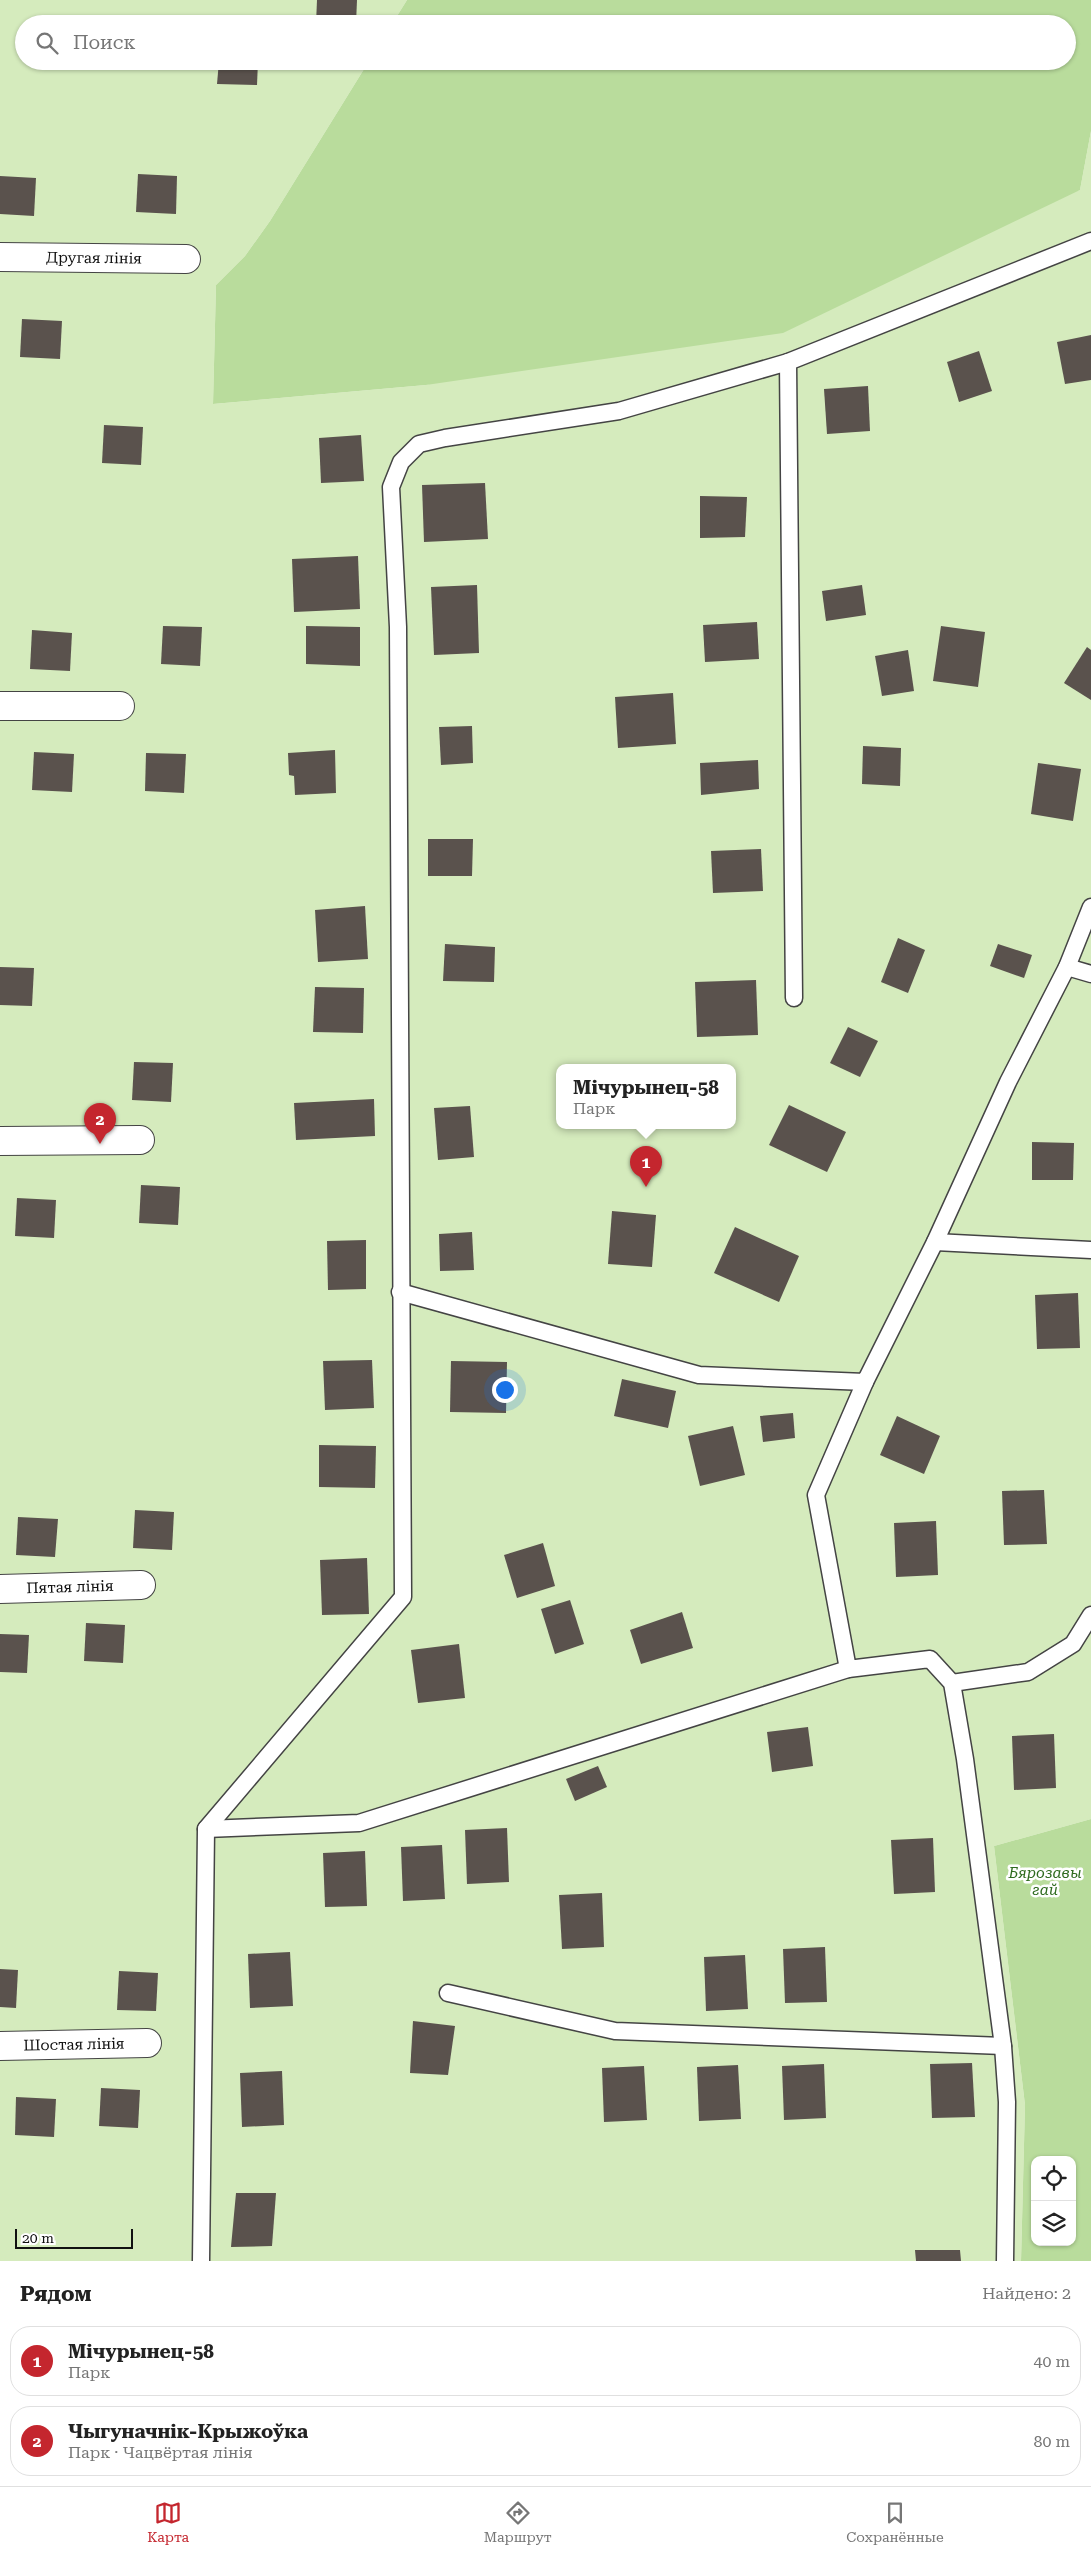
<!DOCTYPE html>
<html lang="ru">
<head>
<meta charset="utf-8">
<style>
	:root { --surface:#fff; --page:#f2f2f2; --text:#222; --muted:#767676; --line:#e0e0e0; --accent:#c4262e }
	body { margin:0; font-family:"Roboto Serif",serif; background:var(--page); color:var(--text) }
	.controls { position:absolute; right:15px; bottom:15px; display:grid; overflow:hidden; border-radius:10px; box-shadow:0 1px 4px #0004 }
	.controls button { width:45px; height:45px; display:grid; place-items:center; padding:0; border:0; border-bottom:1px solid var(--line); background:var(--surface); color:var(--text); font:25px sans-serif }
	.scale { position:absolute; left:15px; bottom:12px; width:118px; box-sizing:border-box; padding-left:5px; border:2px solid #111; border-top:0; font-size:14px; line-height:18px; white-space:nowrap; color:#111; -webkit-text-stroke:4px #fff; paint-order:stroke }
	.you { position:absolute; left:504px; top:1389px; width:18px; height:18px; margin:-12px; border:4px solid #fff; border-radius:50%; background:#1a73e8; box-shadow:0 0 0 8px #1a73e833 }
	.badge { display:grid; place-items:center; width:32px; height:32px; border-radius:50%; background:var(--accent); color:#fff; font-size:16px; font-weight:700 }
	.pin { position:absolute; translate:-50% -41px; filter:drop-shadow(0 1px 2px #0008) }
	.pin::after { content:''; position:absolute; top:26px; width:18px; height:15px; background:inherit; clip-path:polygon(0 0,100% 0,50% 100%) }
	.popup { position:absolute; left:556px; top:1064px; width:180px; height:65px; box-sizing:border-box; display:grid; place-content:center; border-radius:10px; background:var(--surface); filter:drop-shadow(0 1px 4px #0005); font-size:16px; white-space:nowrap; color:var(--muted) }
	.popup b { font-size:19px; color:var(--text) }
	.popup::after { content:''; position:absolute; left:50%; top:100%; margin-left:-10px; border:10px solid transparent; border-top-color:var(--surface) }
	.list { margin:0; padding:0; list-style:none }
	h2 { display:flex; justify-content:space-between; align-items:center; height:65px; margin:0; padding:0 20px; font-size:21px }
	h2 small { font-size:16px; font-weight:400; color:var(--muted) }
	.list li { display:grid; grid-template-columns:32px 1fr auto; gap:15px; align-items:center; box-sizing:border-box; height:70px; margin:0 10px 10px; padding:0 10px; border:1px solid var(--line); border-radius:20px }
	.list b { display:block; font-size:19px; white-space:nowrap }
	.list p { margin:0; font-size:16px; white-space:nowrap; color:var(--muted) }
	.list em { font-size:16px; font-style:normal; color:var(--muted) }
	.icon { flex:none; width:28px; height:28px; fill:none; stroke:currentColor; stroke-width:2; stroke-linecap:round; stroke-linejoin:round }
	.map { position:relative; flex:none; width:1091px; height:2261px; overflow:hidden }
	.search { position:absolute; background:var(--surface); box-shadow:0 1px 4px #0004; left:15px; right:15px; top:15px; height:55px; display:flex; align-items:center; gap:12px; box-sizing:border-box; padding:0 18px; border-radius:28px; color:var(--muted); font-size:19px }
	.sheet { height:225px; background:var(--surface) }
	nav { display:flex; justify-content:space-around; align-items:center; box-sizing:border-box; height:70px; border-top:1px solid var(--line); background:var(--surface); font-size:14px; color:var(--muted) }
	nav a { display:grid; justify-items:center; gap:2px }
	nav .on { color:var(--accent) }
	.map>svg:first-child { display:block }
</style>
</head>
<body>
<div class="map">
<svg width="1091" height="2261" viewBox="0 0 1091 2261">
	<rect width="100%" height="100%" fill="#fffdf5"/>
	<path fill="#d5ebbd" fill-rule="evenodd" d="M0,0H407L392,24H24V61H369L270,221L245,256L216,285L213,404L426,385L1080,190L1091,131V1819L994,1846L1025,2105L1021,2261H0ZM560,1068H732V1126H560Z"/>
	<g fill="#b9dc9c" fill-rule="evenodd">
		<path d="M407,0H1091V131L1080,190L783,333L426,385L213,404L216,285L245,256L270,221L369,61H1067V24H392Z"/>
		<path d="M1091,1819V2261H1021L1025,2105L994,1846ZM1035,2160H1072V2242H1035Z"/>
	</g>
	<g fill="#5a524d">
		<path d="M317,0H357L356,24H316Z"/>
		<path d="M219,61H258L257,85L217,84Z"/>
		<path d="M138,174L177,176L176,214L136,212Z"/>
		<path d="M0,176L36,178L34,216L0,214Z"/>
		<path d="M22,319L62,321L60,359L20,357Z"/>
		<path d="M1091,335V380L1065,384L1057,342Z"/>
		<path d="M979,351L992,391L959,402L947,362Z"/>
		<path d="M868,386L870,431L827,434L824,389Z"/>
		<path d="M104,425L143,427L141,465L102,463Z"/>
		<path d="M361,435L364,481L321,483L319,438Z"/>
		<path d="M485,483L488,539L424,542L422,485Z"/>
		<path d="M700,496L747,497L745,537L700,538Z"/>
		<path d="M358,556L360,609L294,612L292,559Z"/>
		<path d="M477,585L479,653L434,655L431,587Z"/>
		<path d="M862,585L866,615L826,621L822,591Z"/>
		<path d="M757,622L759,659L705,662L703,625Z"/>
		<path d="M163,626L202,627L200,666L161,664Z"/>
		<path d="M306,626L360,627V666L306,664Z"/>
		<path d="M941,626L985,632L978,687L933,681Z"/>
		<path d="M32,630L72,633L70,671L30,669Z"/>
		<path d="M1087,647L1091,650V700L1064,683Z"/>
		<path d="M908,650L914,691L882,696L875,656Z"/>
		<path d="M673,693L676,744L618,748L615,697Z"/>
		<path d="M472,726L473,763L441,765L439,727Z"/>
		<path d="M863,746L901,748L900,786L862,784Z"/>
		<path d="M335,750L336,793L295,795L294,776L289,775L288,753Z"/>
		<path d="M34,752L74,754L72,792L32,790Z"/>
		<path d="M146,753L186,754L184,793L145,791Z"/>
		<path d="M758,760L759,789L701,795L700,763Z"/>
		<path d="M1038,763L1081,769L1073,821L1031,814Z"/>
		<path d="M428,839H473L472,876H428Z"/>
		<path d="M761,849L763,891L713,893L711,851Z"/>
		<path d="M365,906L368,959L318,962L315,910Z"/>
		<path d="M898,938L925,950L908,993L881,982Z"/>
		<path d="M445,944L495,947L494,982L443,981Z"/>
		<path d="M998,944L1032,955L1024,978L990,966Z"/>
		<path d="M0,967L34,968L32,1006L0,1005Z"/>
		<path d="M756,980L758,1035L697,1037L695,982Z"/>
		<path d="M315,987L364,988L363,1033L313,1032Z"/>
		<path d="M848,1027L878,1041L860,1077L830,1063Z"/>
		<path d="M134,1062L173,1063L171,1102L132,1100Z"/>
		<path d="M374,1099L375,1136L296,1140L294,1103Z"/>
		<path d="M789,1105L846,1132L827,1172L769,1145Z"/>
		<path d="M470,1106L474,1157L438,1160L434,1108Z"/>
		<path d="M1032,1142L1074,1143L1073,1180H1032Z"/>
		<path d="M141,1185L180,1187L178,1225L139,1223Z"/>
		<path d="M17,1198L56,1200L54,1238L15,1236Z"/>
		<path d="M612,1211L656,1215L652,1267L608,1264Z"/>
		<path d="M735,1227L799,1256L779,1302L714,1273Z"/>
		<path d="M472,1232L474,1270L440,1271L439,1234Z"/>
		<path d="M366,1240V1289L328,1290L327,1241Z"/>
		<path d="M1078,1293L1080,1348L1037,1349L1035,1295Z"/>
		<path d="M372,1360L374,1408L325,1410L323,1361Z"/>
		<path d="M451,1361L507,1362L506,1413L450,1412Z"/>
		<path d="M622,1379L676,1391L668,1428L614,1416Z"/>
		<path d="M793,1413L795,1438L763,1442L760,1416Z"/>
		<path d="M897,1416L940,1436L924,1474L880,1455Z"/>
		<path d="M733,1426L745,1475L700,1486L688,1436Z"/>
		<path d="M319,1445L376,1446L375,1488L319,1487Z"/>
		<path d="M1044,1490L1047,1544L1004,1545L1002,1491Z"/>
		<path d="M135,1510L174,1512L172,1550L133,1548Z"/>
		<path d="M18,1517L58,1519L55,1557L16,1555Z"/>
		<path d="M936,1521L938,1575L896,1577L894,1523Z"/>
		<path d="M543,1543L555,1586L517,1598L504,1555Z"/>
		<path d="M367,1558L369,1614L322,1615L320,1560Z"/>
		<path d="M570,1600L584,1644L555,1654L541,1609Z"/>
		<path d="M682,1612L693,1648L641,1664L630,1630Z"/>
		<path d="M86,1623L125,1625L123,1663L84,1661Z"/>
		<path d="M0,1634L29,1635L27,1673L0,1672Z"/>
		<path d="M459,1644L465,1698L418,1703L411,1650Z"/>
		<path d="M808,1727L813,1766L772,1772L767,1732Z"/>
		<path d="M1054,1734L1056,1788L1014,1790L1012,1736Z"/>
		<path d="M598,1766L607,1787L575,1801L566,1779Z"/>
		<path d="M507,1828L509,1882L467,1884L465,1830Z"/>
		<path d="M933,1838L935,1892L894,1894L891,1840Z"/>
		<path d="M442,1845L445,1899L403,1901L401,1847Z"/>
		<path d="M365,1851L367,1906L325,1907L323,1853Z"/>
		<path d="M602,1893L604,1947L562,1949L559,1895Z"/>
		<path d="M825,1947L827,2002L785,2003L783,1949Z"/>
		<path d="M290,1952L293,2006L250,2008L248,1954Z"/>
		<path d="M745,1955L748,2009L706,2011L704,1957Z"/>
		<path d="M0,1969L18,1970L16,2008L0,2007Z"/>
		<path d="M119,1971L158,1973L156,2011L117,2010Z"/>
		<path d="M413,2021L455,2026L448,2075L410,2073Z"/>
		<path d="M972,2063L975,2117L932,2118L930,2064Z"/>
		<path d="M824,2064L826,2118L784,2120L782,2066Z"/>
		<path d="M738,2065L741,2119L699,2121L697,2067Z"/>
		<path d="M644,2066L647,2120L604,2122L602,2068Z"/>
		<path d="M282,2071L284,2125L242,2127L240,2073Z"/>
		<path d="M101,2088L140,2090L138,2128L99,2126Z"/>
		<path d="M16,2097L56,2099L54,2137L15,2135Z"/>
		<path d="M236,2193H276L272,2246L231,2247Z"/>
		<path d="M915,2250H960L961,2261H916Z"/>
	</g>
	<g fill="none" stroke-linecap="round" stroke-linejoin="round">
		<defs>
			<g id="lane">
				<path d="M1067,967L1091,974"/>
				<path d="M794,998L788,362L1091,241"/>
				<path d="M935,1242L1091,1250"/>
				<path d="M400,1292L699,1375L865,1382L935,1242L1008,1082L1067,967L1091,907"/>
				<path d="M865,1382L816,1495L848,1669L930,1659L952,1683L965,1759L1003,2046L1007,2102L1005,2261"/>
				<path d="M952,1683L1028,1672L1073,1644L1091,1615"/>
				<path d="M206,1829L359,1823L848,1669"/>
				<path d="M448,1993L615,2031L1003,2046"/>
				<path d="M201,2261L206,1829L403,1597L398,627L391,487L401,462L419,444L445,438L619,411L788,362"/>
			</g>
			<g id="street">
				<path id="s1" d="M0,257L186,259"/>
				<path d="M0,706H120"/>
				<path d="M0,1141L140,1140"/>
				<path id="s2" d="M0,1589L141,1585"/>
				<path id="s3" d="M0,2046L147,2043"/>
			</g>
		</defs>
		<use href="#lane" stroke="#444" stroke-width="19"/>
		<use href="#street" stroke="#444" stroke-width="30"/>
		<use href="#lane" stroke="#fff" stroke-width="16"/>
		<use href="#street" stroke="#fff" stroke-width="28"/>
	</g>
	<g text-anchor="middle" stroke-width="5" stroke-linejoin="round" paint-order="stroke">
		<g font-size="15" fill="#111" stroke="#fff">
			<text dy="5" stroke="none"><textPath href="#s1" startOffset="94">Другая лінія</textPath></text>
			<text dy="5" stroke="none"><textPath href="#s2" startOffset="70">Пятая лінія</textPath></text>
			<text dy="5" stroke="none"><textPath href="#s3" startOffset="74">Шостая лінія</textPath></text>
		</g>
		<g font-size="15" font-style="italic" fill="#2f6b1f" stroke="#fff">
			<text x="1045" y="1878">Бярозавы<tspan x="1045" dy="17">гай</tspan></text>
		</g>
	</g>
</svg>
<div class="controls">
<button><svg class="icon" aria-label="locate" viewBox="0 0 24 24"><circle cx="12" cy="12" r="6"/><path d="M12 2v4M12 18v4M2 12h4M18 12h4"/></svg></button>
<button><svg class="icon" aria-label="layers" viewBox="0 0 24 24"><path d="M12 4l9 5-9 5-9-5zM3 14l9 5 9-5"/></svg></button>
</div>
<div class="scale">20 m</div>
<div class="you"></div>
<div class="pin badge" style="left:646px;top:1187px">1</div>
<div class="popup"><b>Мічурынец-58</b>Парк</div>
<div class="pin badge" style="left:100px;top:1144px">2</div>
<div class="search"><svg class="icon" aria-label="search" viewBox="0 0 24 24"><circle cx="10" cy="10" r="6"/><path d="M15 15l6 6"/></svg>Поиск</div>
</div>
<section class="sheet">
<h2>Рядом<small>Найдено: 2</small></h2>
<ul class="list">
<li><span class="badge">1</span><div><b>Мічурынец-58</b><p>Парк</p></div><em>40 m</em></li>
<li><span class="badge">2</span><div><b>Чыгуначнік-Крыжоўка</b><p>Парк · Чацвёртая лінія</p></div><em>80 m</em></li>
</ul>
</section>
<nav>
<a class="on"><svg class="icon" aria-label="map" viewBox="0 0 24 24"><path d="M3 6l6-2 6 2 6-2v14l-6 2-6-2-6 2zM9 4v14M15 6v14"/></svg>Карта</a>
<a><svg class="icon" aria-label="directions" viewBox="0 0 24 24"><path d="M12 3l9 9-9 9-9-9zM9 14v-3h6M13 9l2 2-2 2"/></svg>Маршрут</a>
<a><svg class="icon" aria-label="saved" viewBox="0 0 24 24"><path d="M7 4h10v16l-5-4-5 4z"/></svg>Сохранённые</a>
</nav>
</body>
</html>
